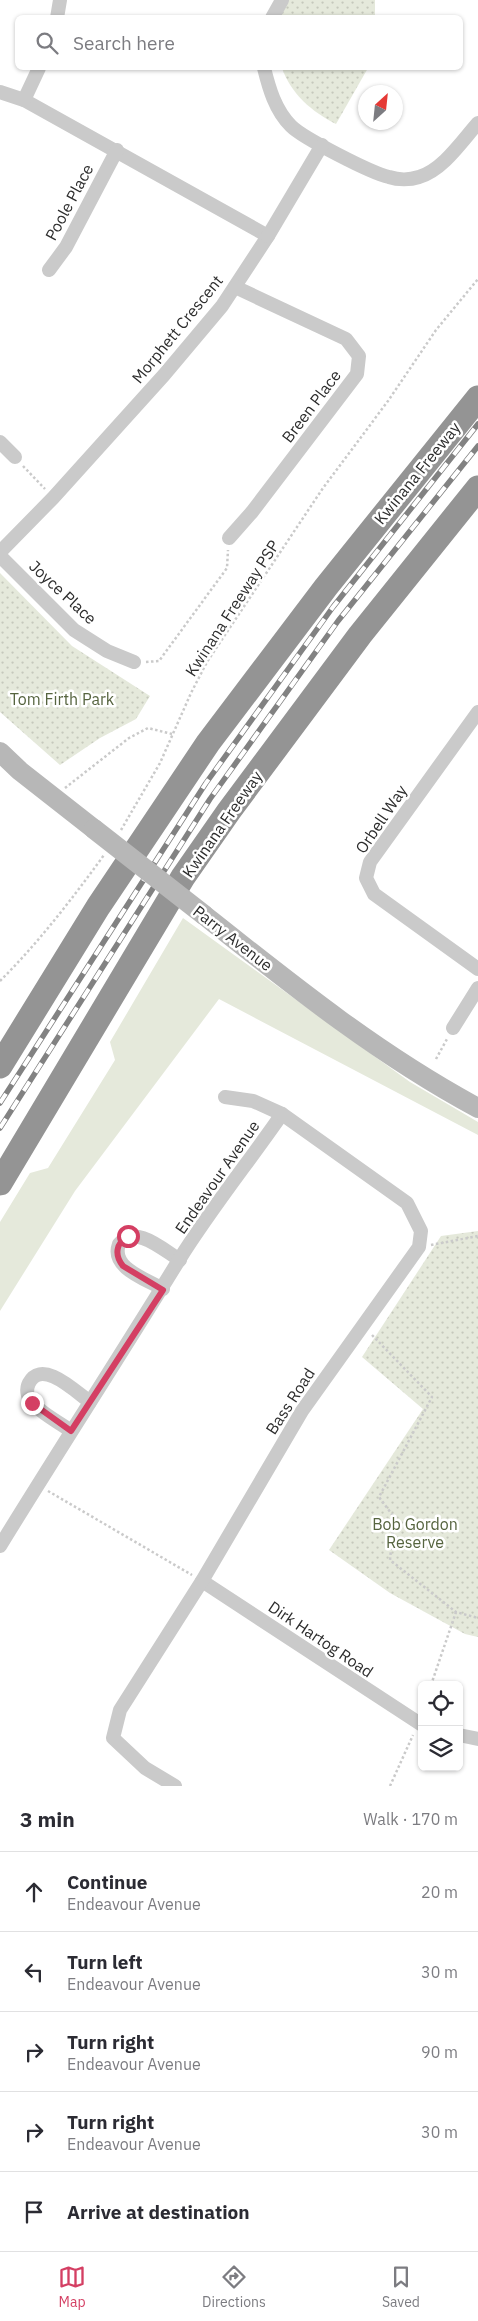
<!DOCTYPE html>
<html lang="en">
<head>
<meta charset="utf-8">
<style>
	:root { --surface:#fff; --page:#f2f2f3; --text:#2b2b33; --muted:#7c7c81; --line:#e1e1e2; --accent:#d43f63 }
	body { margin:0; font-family:"IBM Plex Sans",sans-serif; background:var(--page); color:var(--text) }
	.controls { position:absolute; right:15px; bottom:15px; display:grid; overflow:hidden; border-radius:8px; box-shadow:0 1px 4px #0004 }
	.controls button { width:45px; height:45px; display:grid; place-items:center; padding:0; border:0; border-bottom:1px solid var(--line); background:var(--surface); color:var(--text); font:25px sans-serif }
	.compass { position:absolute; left:358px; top:85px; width:45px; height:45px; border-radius:50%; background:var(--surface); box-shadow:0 1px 4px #0004; rotate:27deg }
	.stop { position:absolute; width:15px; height:15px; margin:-11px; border:4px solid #d43f63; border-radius:50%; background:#fff }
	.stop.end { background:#d43f63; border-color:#fff; box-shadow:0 1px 5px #0008 }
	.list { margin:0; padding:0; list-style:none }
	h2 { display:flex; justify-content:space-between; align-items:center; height:65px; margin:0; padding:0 20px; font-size:21px }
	h2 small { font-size:16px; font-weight:400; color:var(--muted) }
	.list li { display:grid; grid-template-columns:32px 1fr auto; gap:15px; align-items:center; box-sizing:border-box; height:80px; padding:0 20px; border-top:1px solid var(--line) }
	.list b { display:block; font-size:19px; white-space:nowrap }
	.list p { margin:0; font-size:16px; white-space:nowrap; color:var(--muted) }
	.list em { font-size:16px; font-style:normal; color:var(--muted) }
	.icon { flex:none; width:28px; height:28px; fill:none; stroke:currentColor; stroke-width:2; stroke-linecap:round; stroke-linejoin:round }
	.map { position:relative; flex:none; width:478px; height:1786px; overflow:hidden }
	.search { position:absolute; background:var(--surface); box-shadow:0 1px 4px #0004; left:15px; right:15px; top:15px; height:55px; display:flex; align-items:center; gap:12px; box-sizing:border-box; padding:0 18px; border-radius:8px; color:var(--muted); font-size:19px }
	.sheet { height:465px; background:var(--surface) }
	nav { display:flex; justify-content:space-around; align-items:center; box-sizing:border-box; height:70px; border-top:1px solid var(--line); background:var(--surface); font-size:14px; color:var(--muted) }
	nav a { display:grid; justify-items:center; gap:2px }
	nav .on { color:var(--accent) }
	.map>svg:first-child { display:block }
</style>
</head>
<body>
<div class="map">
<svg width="478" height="1786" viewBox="0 0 478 1786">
	<defs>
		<pattern id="park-dots" width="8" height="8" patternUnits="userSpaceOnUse" patternTransform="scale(1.25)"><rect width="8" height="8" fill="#e5e9db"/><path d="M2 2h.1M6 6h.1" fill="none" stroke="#c5c8bc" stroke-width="1.8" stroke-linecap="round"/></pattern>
	</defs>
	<rect width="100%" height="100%" fill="#fff"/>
	<path fill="#e5e9db" d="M183,918L410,1082L478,1122V1135L219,999L75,1191L0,1311V1222L30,1173L48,1168L115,1060L110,1042Z"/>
	<g fill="url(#park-dots)">
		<path d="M288,0H375V17L279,18Z"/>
		<path d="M282,68H368L336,124C312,112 291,94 282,68Z"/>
		<path d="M0,573L72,646L150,696L136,719L100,738L60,765L0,712Z"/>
		<path d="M478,1231V1637L465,1634L390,1593L329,1550L423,1409L362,1357L441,1236Z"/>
	</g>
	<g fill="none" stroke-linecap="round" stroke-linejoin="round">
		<g stroke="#cacaca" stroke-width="2.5" stroke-dasharray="2.5 2.5" stroke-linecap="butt">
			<path d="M23,466L45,489"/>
			<path d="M146,662L159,661L227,568L228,550"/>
			<path d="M65,788L129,738L148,728L172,734"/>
			<path d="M121,830L160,763L191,693L207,662L323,488L388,401L436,330L478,279"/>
			<path d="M0,981C39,942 72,899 104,855"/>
			<path d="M436,1059L447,1039"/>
			<path d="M431,1245L478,1236"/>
			<path d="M372,1335L432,1397L379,1497L394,1517L390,1560L456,1612L478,1618"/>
			<path d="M48,1491L192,1575"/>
			<path d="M431,1685L456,1612"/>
			<path d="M390,1786L413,1735"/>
		</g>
		<g stroke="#cacaca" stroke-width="14">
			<path d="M57,18L60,0"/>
			<path d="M272,18L282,0"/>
			<path d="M264,68C269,88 275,110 291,126C303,138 371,173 389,177C398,180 410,180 419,177C443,170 462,141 478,123"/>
			<path d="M0,92L24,100L268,236L222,306L164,375L53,498L0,552"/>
			<path d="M24,100L39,68"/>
			<path d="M268,236L322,145"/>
			<path d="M49,270L66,247L117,150"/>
			<path d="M0,442L15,457"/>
			<path d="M229,538L252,512L357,374L359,356L346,339L235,287"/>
			<path d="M0,556L74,630L107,651L134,662"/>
			<path d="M478,712L370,862L366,878L374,894L478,969"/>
			<path d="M453,1028L478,988"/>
			<path d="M163,1289C146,1279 110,1268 119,1244C136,1224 163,1250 180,1260"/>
			<path d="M71,1431C59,1422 40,1413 31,1401C27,1396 26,1389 29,1383C42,1358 76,1392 90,1402"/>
			<path d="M0,1546C59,1450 120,1356 179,1260C210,1210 248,1163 282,1114"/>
			<path d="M202,1581L422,1725"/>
			<path d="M459,1735L478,1739"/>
			<path d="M175,1786L145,1768L113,1738L120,1710L202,1581L302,1411L419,1247L421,1231L407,1203L282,1114L253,1101L225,1097"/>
		</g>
		<g stroke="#b7b7b7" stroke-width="20">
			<path d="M0,752L20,771L94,829"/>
			<path d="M204,915C292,985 379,1055 478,1108"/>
		</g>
		<g stroke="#949494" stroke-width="25">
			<path d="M0,1066L98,907L208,743L326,587L478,398"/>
			<path d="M0,1183L183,877L229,811L360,635L478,488"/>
		</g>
		<defs>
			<g id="rail">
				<path d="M0,1103L206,783L333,607L478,424"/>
				<path d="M0,1128L210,799L338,621L478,446"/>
			</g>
		</defs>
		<use href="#rail" stroke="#828282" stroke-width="5.5"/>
		<use href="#rail" stroke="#fff" stroke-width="4" stroke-dasharray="11" stroke-linecap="butt"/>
		<path stroke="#b7b7b7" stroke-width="20" d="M94,829L204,915"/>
	</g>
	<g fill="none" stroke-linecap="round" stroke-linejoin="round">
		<path stroke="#d43f63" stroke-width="6" d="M32,1403L71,1431L163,1290L123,1266C114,1255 116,1243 128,1236"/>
	</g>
	<g text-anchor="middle" stroke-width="5" stroke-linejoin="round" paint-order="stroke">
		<g font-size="16" fill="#2d2d2d" stroke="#fff">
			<text transform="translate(69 202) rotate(-62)" y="6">Poole Place</text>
			<text transform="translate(177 329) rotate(-51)" y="6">Morphett Crescent</text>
			<text transform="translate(311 406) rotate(-53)" y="6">Breen Place</text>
			<text transform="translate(417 473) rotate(-51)" y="6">Kwinana Freeway</text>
			<text transform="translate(63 592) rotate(43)" y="6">Joyce Place</text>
			<text transform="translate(232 608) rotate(-57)" y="6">Kwinana Freeway PSP</text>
			<text transform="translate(381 819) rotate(-56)" y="6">Orbell Way</text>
			<text transform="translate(222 824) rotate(-55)" y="6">Kwinana Freeway</text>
			<text transform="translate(233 938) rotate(38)" y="6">Parry Avenue</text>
			<text transform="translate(217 1177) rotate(-55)" y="6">Endeavour Avenue</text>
			<text transform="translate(290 1401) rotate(-57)" y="6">Bass Road</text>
			<text transform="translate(321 1639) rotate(34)" y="6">Dirk Hartog Road</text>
		</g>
		<g font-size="16" fill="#56643f" stroke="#fff">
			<text x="62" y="705">Tom Firth Park</text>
			<text x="415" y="1530">Bob Gordon<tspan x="415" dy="18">Reserve</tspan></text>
		</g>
	</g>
</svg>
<div class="controls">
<button><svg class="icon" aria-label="locate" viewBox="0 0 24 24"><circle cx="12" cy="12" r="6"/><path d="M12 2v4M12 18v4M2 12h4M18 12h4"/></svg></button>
<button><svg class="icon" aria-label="layers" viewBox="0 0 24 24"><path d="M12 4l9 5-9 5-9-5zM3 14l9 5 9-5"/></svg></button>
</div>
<svg class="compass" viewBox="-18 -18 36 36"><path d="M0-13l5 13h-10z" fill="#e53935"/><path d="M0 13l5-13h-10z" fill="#7c7c81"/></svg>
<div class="stop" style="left:128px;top:1236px"></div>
<div class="stop end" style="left:32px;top:1403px"></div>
<div class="search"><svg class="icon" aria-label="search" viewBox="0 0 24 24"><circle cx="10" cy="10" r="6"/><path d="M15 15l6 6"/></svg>Search here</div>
</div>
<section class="sheet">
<h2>3 min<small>Walk · 170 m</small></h2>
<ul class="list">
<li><svg class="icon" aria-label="ahead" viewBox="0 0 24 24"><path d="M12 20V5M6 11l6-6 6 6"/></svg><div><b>Continue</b><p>Endeavour Avenue</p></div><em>20 m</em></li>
<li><svg class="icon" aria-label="left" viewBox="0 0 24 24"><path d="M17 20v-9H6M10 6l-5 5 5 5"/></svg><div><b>Turn left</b><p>Endeavour Avenue</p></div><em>30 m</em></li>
<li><svg class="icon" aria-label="right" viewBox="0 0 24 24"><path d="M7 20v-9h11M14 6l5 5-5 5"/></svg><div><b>Turn right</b><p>Endeavour Avenue</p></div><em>90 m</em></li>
<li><svg class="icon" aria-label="right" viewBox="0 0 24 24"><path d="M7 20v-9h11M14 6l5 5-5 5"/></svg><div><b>Turn right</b><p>Endeavour Avenue</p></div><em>30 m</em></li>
<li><svg class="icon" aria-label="arrive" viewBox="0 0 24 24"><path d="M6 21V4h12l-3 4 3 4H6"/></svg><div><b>Arrive at destination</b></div></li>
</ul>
</section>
<nav>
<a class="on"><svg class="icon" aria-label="map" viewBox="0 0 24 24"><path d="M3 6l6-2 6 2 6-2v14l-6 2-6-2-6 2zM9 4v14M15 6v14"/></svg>Map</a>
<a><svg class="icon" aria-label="directions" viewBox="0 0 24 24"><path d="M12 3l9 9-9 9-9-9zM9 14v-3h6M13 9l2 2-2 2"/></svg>Directions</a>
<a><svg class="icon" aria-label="saved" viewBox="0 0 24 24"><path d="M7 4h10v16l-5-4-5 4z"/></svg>Saved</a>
</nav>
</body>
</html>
